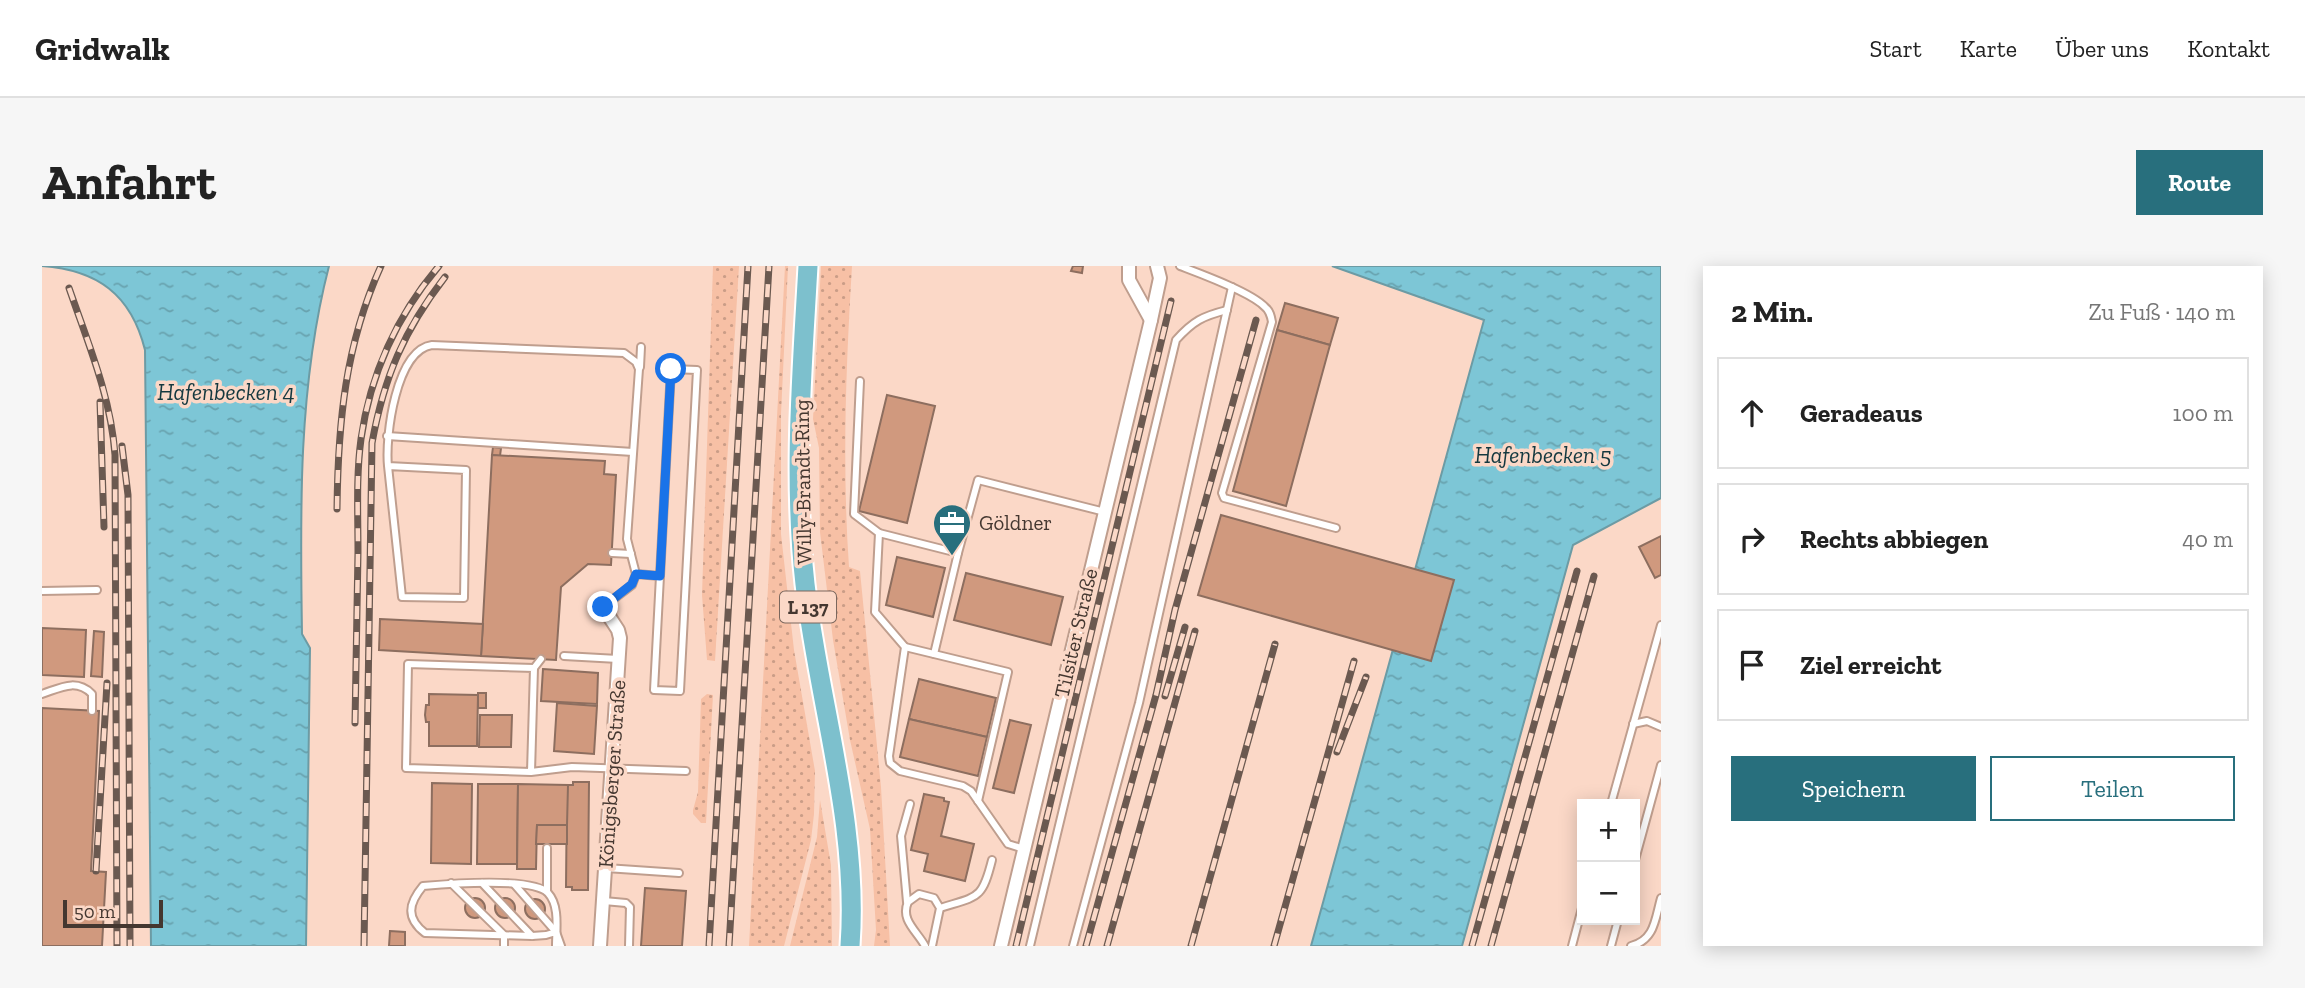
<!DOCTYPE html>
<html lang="de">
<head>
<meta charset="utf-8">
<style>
	:root { --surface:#fff; --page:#f6f6f6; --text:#222; --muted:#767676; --line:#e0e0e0; --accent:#286f7d }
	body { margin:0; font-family:"Zilla Slab",serif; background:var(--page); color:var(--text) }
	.controls { position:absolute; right:21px; bottom:21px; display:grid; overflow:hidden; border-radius:0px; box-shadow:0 4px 18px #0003 }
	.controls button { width:63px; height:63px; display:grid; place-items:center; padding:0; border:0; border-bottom:2px solid var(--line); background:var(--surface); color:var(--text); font:35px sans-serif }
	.scale { position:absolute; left:21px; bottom:18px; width:100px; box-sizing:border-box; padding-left:7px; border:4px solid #443730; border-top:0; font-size:19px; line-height:24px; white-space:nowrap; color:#443730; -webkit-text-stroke:5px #fbd8c7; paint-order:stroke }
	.stop { position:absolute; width:21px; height:21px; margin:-16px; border:5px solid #1a73e8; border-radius:50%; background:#fff }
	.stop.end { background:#1a73e8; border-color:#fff; box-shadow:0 2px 7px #0008 }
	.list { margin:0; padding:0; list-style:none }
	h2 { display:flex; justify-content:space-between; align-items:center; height:91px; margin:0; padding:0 28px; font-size:30px }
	h2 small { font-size:23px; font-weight:400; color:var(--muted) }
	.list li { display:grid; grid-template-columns:46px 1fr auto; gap:21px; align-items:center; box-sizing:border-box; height:112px; margin:0 14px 14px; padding:0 14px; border:2px solid var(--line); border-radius:0px }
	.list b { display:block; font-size:26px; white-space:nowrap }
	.list em { font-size:23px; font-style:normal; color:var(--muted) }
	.actions { display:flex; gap:14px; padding:21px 28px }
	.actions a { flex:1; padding:16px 0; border:2px solid var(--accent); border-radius:0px; text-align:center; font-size:24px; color:var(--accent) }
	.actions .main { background:var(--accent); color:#fff }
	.icon { flex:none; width:38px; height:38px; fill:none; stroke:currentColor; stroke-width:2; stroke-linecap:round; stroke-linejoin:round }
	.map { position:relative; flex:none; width:1619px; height:680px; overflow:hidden; border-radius:0px }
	header { display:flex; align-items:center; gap:42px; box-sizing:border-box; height:98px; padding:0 35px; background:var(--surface); border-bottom:2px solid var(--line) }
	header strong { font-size:33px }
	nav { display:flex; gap:38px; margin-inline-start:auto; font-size:24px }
	.intro { display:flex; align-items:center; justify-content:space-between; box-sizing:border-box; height:168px; padding:0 42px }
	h1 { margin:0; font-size:49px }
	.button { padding:18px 32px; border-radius:0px; background:var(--accent); color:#fff; font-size:24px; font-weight:700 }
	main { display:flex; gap:42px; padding:0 42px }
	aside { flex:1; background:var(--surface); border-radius:0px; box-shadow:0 4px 18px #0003 }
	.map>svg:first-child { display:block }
</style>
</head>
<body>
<header>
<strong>Gridwalk</strong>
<nav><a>Start</a><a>Karte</a><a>Über uns</a><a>Kontakt</a></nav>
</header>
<div class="intro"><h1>Anfahrt</h1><a class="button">Route</a></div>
<main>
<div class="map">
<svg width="1619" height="680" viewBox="0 0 1619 680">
	<defs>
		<pattern id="grass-dots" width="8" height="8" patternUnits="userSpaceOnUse" patternTransform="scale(1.75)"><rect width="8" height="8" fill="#f7c0a5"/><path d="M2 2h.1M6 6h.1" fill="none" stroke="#ca9d87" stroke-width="1.8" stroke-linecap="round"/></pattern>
		<pattern id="water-ripples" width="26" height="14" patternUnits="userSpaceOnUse" patternTransform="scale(1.75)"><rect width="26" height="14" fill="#7dc6d6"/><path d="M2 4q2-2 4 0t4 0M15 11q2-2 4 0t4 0" fill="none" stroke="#68a2ae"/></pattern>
	</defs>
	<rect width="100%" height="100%" fill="#fbd8c7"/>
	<g fill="url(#grass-dots)">
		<path d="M671,0H697L673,395L665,394L660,329Z"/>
		<path d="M743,0H746L739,148V268L752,384L773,505L772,548L769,574L742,680H707Z"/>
		<path d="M779,0H810C804,100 800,201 807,301L818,305L839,521L848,680H832L834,664L828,563L808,474L791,374L778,266L777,182L771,153Z"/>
		<path d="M665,428L671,429L664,557H659L651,548V544L656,526L659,433Z"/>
		<path d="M778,534L789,599L790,680H748L775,571Z"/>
	</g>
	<g fill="url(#water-ripples)" stroke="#6c9ba4" stroke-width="2">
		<path d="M0,0H287C256,120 258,245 260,368L268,382L264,680H109L103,84C89,28 55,4 0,0Z"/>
		<path d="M1290,0H1619V232L1531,279L1420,680H1269L1442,54Z"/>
	</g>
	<g fill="#d0997e" stroke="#8d6e5f" stroke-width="2">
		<path d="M1031,0H1041L1040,7L1029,5Z"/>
		<path d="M1243,37L1296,52L1288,79L1235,64Z"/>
		<path d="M1235,64L1288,79L1244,240L1191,225Z"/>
		<path d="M845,129L893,140L865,257L817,245Z"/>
		<path d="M451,181L459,182L458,190L450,189Z"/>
		<path d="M450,189L563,195L562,208L574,209L569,299L546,298L519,321L514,394L439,390Z"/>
		<path d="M1179,249L1412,314L1389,395L1156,329Z"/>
		<path d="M1619,270V309L1613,312L1597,281Z"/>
		<path d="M855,291L903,302L891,351L844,339Z"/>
		<path d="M924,307L1021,331L1009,379L912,354Z"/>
		<path d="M338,353L441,358L439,390L337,384Z"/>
		<path d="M0,362L44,364L42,411L0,409Z"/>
		<path d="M52,365L62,366L60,411L49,410Z"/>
		<path d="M501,403L556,407L555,438L499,435Z"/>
		<path d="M877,413L954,432L945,471L867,453Z"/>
		<rect x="436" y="427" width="8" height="15"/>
		<path d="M387,428L436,429L435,480H387V456H384L383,449L384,439H387Z"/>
		<path d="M515,437L555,440L552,488L512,485Z"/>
		<path d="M0,442L57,445L49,605L64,606L60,680H0Z"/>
		<path d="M438,449H470L469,481H437Z"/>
		<path d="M867,453L945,471L936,510L858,491Z"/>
		<path d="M968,454L989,459L972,527L951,522Z"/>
		<path d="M531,516H547L546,624H530V621H524L525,519H531Z"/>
		<path d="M390,517L430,518L429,598L389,597Z"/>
		<path d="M436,518H476L475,598H435Z"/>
		<path d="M476,518L526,519L525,559H495L494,603H475Z"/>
		<path d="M882,528L902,532V535L907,536L899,570L932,578L923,615L882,605L886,588L869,584Z"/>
		<path d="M495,559H525V578H494Z"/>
		<path d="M603,622L644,625L640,680H599Z"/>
		<circle cx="463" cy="642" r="10"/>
		<circle cx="433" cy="642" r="10"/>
		<circle cx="493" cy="643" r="10"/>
		<path d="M348,665L363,666V680H347Z"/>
	</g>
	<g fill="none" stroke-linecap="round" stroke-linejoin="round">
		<defs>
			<g id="service">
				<path d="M1138,0C1159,8 1209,26 1223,41C1228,45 1229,50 1230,56L1180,227L1182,232L1294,262"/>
				<path d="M598,101L599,81"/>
				<path d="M818,115L812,248L837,267"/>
				<path d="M345,170L591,186"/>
				<path d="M346,200L424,204L422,332L360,331L346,200C343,170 354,84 390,79L582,87L594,96L597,103L585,273L594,308L590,319L561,341"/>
				<path d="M570,287L589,288"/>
				<path d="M916,287L936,214L1063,246"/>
				<path d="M594,308L618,310L629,103L655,104L638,425L612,424L618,310"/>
				<path d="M0,325L55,324"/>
				<path d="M863,381L966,406L936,535"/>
				<path d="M892,388L916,287L837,267L833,346L863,381L847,490L848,497L858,505L921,520L929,525L966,578L982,583"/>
				<path d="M522,390L576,393"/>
				<path d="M492,402L499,393"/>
				<path d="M0,428C18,422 34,412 50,428V445"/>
				<path d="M1591,458L1605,455L1619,461"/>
				<path d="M489,506L492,402L366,398L364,502L489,506L530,501L644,505"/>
				<path d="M1569,538L1619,359"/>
				<path d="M505,582V625"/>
				<path d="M1593,594L1619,499"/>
				<path d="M564,602L637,607"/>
				<path d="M409,617L462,669V680"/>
				<path d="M440,617L490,670"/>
				<path d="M472,618L514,666L519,680"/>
				<path d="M562,635L584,637L588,641L587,680"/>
				<path d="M865,636L859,570L868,538"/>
				<path d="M898,642C936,630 940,634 950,594"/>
				<path d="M514,680C514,663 518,640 506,627C491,611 404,618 381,620C366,638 364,652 383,667L490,670L504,669L514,666"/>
				<path d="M883,680C875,665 858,654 866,636L877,628L892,632L898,642L890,680"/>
				<path d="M988,680L1134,74C1151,55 1161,50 1185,44"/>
				<path d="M1031,680L1097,437L1190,21"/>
				<path d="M1530,680L1540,642"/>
				<path d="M1569,680L1576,654"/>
				<path d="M1589,680C1613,674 1613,653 1619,632"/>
			</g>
			<g id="minor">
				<path d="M1087,0V14L1109,54"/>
				<path d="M558,680L578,372L576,364L561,341"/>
				<path d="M959,680L1109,54L1118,12L1115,0"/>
			</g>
			<path id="primary" d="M766,0C760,106 751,212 763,318C777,438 817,558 808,680"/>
		</defs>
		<use href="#service" stroke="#bf9e8e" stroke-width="10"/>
		<use href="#minor" stroke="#bf9e8e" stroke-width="16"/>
		<use href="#primary" stroke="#fff" stroke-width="23"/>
		<use href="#service" stroke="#fff" stroke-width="6"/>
		<use href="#minor" stroke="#fff" stroke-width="12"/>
		<use href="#primary" stroke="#7dc0cd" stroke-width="19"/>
		<defs>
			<g id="rail">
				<path d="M27,22C46,77 69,131 73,189L75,680"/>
				<path d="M58,136L62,261"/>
				<path d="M80,180L86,229L88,680"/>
				<path d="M295,243C296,157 303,79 339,0"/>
				<path d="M1123,430L1143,361"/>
				<path d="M313,457C314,400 315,343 316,286C316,249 314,210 319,173C328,109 355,49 397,0"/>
				<path d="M1295,486L1324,411"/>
				<path d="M54,605L65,417"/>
				<path d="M322,680L330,177C342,111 362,64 403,11"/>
				<path d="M667,680L706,0"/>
				<path d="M687,680L727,0"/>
				<path d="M974,680L1129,35"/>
				<path d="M1044,680L1114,429L1133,344L1214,54"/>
				<path d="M1065,680L1153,365"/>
				<path d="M1149,680L1233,378"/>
				<path d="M1232,680L1312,395"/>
				<path d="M1430,680L1535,305"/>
				<path d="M1449,680L1552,310"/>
			</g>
		</defs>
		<use href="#rail" stroke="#6b5950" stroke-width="7"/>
		<use href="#rail" stroke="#fbd8c7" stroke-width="4.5" stroke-dasharray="13" stroke-linecap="butt"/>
	</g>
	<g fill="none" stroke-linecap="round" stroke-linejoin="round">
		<path stroke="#1a73e8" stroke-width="9" d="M561,341L590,318L594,308L618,310L629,103"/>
	</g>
	<defs>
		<symbol id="office-pin" viewBox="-11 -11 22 30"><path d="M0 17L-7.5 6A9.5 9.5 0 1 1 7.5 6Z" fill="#286f7d" stroke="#fbd8c7"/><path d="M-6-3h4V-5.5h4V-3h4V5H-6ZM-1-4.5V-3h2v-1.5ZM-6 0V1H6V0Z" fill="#fff"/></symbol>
	</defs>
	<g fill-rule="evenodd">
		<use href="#office-pin" x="888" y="235" width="44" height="60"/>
	</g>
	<g text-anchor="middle" stroke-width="7" stroke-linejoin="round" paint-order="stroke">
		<rect fill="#fbd8c7" stroke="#7b675d" stroke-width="2" x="738" y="325.5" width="56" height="31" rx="5"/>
		<g font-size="19" font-weight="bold" fill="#443730">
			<text x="766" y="348">L 137</text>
		</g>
		<g font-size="21" fill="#443730" stroke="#fbd8c7">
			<text transform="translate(761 216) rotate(-91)" y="7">Willy-Brandt-Ring</text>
			<text transform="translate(1034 367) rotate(-77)" y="7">Tilsiter Straße</text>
			<text transform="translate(570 508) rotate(-86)" y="7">Königsberger Straße</text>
		</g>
		<g font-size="21" fill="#443730" stroke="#fbd8c7" text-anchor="start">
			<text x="937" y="264">Göldner</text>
		</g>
		<g font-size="23" font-style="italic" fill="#14383f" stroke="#fbd8c7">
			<text x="184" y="134">Hafenbecken 4</text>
			<text x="1501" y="197">Hafenbecken 5</text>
		</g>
	</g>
</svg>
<div class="controls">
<button>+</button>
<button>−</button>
</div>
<div class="scale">50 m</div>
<div class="stop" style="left:629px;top:103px"></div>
<div class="stop end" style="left:561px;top:341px"></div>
</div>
<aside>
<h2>2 Min.<small>Zu Fuß · 140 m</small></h2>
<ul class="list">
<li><svg class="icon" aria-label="ahead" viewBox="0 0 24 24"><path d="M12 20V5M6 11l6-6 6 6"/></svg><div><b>Geradeaus</b></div><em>100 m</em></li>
<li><svg class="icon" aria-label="right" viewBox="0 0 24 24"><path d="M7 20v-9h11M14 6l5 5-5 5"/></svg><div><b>Rechts abbiegen</b></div><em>40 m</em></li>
<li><svg class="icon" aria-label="arrive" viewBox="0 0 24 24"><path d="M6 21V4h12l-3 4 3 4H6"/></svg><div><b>Ziel erreicht</b></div></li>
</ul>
<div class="actions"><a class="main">Speichern</a><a>Teilen</a></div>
</aside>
</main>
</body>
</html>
